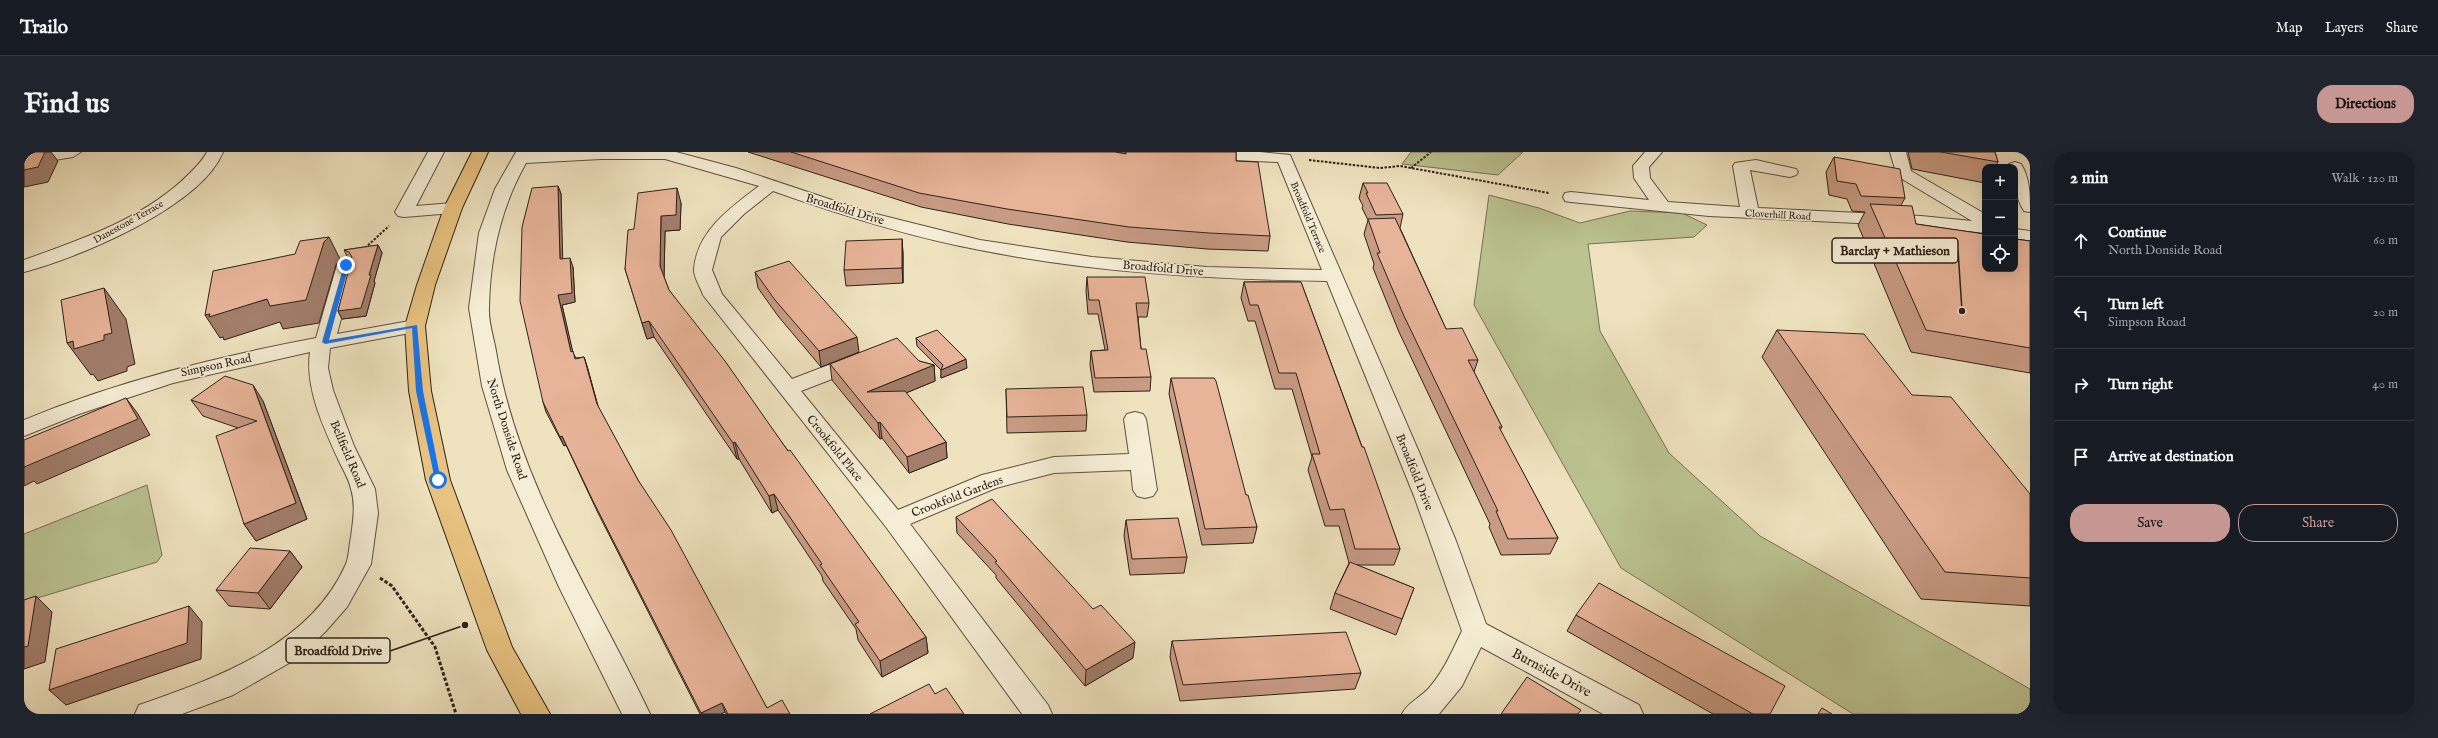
<!DOCTYPE html>
<html lang="en">
<head>
<meta charset="utf-8">
<style>
	:root { --surface:#171b24; --page:#20242c; --text:#f1f3f6; --muted:#9ea1a6; --line:#363941; --accent:#c59692 }
	body { margin:0; font-family:"IM FELL English",serif; background:var(--page); color:var(--text) }
	.controls { position:absolute; right:12px; top:12px; display:grid; overflow:hidden; border-radius:8px; box-shadow:0 4px 16px #0002 }
	.controls button { width:36px; height:36px; display:grid; place-items:center; padding:0; border:0; border-bottom:1px solid var(--line); background:var(--surface); color:var(--text); font:20px sans-serif }
	.stop { position:absolute; width:12px; height:12px; margin:-9px; border:3px solid #1a73e8; border-radius:50%; background:#fff }
	.stop.end { background:#1a73e8; border-color:#fff; box-shadow:0 1px 4px #0008 }
	.list { margin:0; padding:0; list-style:none }
	h2 { display:flex; justify-content:space-between; align-items:center; height:52px; margin:0; padding:0 16px; font-size:17px }
	h2 small { font-size:13px; font-weight:400; color:var(--muted) }
	.list li { display:grid; grid-template-columns:26px 1fr auto; gap:12px; align-items:center; box-sizing:border-box; height:72px; padding:0 16px; border-top:1px solid var(--line) }
	.list b { display:block; font-size:15px; white-space:nowrap }
	.list p { margin:0; font-size:13px; white-space:nowrap; color:var(--muted) }
	.list em { font-size:13px; font-style:normal; color:var(--muted) }
	.actions { display:flex; gap:8px; padding:12px 16px }
	.actions a { flex:1; padding:9px 0; border:1px solid var(--accent); border-radius:16px; text-align:center; font-size:14px; color:var(--accent) }
	.actions .main { background:var(--accent); color:#111 }
	.icon { flex:none; width:22px; height:22px; fill:none; stroke:currentColor; stroke-width:2; stroke-linecap:round; stroke-linejoin:round }
	.map { position:relative; flex:none; width:2006px; height:562px; overflow:hidden; border-radius:16px }
	header { display:flex; align-items:center; gap:24px; box-sizing:border-box; height:56px; padding:0 20px; background:var(--surface); border-bottom:1px solid var(--line) }
	header strong { font-size:19px }
	nav { display:flex; gap:22px; margin-inline-start:auto; font-size:14px }
	.intro { display:flex; align-items:center; justify-content:space-between; box-sizing:border-box; height:96px; padding:0 24px }
	h1 { margin:0; font-size:28px }
	.button { padding:10px 18px; border-radius:16px; background:var(--accent); color:#111; font-size:14px; font-weight:700 }
	main { display:flex; gap:24px; padding:0 24px }
	aside { flex:1; background:var(--surface); border-radius:16px; box-shadow:0 4px 16px #0002 }
	.map>svg:first-child { display:block }
</style>
</head>
<body>
<header>
<strong>Trailo</strong>
<nav><a>Map</a><a>Layers</a><a>Share</a></nav>
</header>
<div class="intro"><h1>Find us</h1><a class="button">Directions</a></div>
<main>
<div class="map">
<svg width="2006" height="562" viewBox="0 0 2006 562">
	<rect width="100%" height="100%" fill="#efe3bf"/>
	<filter id="stains"><feTurbulence type="fractalNoise" baseFrequency=".005" numOctaves="4"/><feColorMatrix values="0 0 0 0 .2 0 0 0 0 .09 0 0 0 0 .02 0 0 0 .5 -.17"/></filter>
	<radialGradient id="worn" r=".72"><stop offset=".6" stop-color="#630" stop-opacity="0"/><stop offset="1" stop-color="#630" stop-opacity=".3"/></radialGradient>
	<g fill="#bbc391" stroke="#747254">
		<path d="M1387,0H1499L1474,23L1378,12Z"/>
		<path d="M1465,43L1515,56L1556,71L1606,59L1658,61L1683,73L1670,85L1564,92L1576,179L1645,301L1736,384L2006,537V562H1829L1597,416L1450,153Z"/>
		<path d="M123,333L138,403L133,410L0,450V382Z"/>
	</g>
	<g fill="none" stroke-linecap="round" stroke-linejoin="round">
		<defs>
			<g id="minor">
				<path d="M20,0H57L49,5L0,13V3Z"/>
				<path d="M183,0H199C177,55 54,106 0,120V108C58,87 122,66 166,21C172,15 179,8 183,0Z"/>
				<path d="M404,0H420L392,54L429,51L435,52L438,56L435,60L429,61L380,65L374,64L371,60Z"/>
				<path d="M492,0H652L712,16L844,60L956,88L1068,105L1183,115L1298,118L1254,10L1142,5L1134,0H1236L1266,3L1395,300L1432,389L1462,472L1615,553L1619,562H1579L1457,495L1438,534L1415,562H1378C1384,550 1396,546 1405,536C1420,519 1428,499 1438,479L1390,344L1303,129C1187,127 1071,121 956,98C886,85 817,63 749,39L720,62L697,85L688,118L698,142L768,227L828,204L835,203L842,204L845,209L842,214L777,239L874,358L958,323L1030,305L1105,302L1100,267L1103,262L1111,260L1119,262L1122,267L1133,338L1129,344L1121,346L1113,344L1109,338L1107,318L1030,321L972,336L886,372L1024,553L1028,562H998L862,375L679,143C677,136 669,124 670,117C673,79 707,55 735,34L641,7H577L502,11C477,55 466,104 465,155C464,171 471,189 473,205C496,334 571,446 626,562H598L535,435L483,318L458,234L445,156L455,81L471,37Z"/>
				<path d="M1621,0H1638L1625,15L1626,26L1644,50L1716,55L1709,14L1711,11L1732,8L1772,17L1774,20L1772,23L1766,25L1726,18L1734,56L1897,64L1948,69L1873,24L1866,0H1882L1887,19L1961,62V81L1897,74L1685,64L1547,50L1541,49L1539,45L1541,41L1547,40L1625,48L1610,26L1609,14Z"/>
				<path d="M1991,10L1997,12C2006,26 2006,43 2006,60L2000,59C1991,45 1991,31 1991,15H1983L1985,12Z"/>
				<path d="M1991,77L2006,79V89L1991,87Z"/>
				<path d="M322,107L328,109L331,113L313,182L391,168L398,170L401,174L398,178L391,180L306,196L304,216L309,238L330,294L351,337L354,361L347,412L323,455L302,479L274,506L209,543L158,562H111L115,553C192,526 286,494 322,412C325,405 325,394 327,385C329,369 332,353 327,337C325,327 318,316 314,307C299,274 281,236 286,200L149,231L55,262L0,284V268C94,229 192,205 292,186L313,113L316,109Z"/>
			</g>
			<path id="major" d="M448,0H464L438,56L411,133L401,174L407,239L426,328L488,495L526,562H497L463,498L402,328L385,239L381,174L393,133L420,56Z"/>
		</defs>
		<use href="#minor" stroke="#5e5242" stroke-width="2"/>
		<use href="#major" stroke="#2e2218" stroke-width="2"/>
		<g stroke="#2e2218" stroke-width="2" stroke-dasharray="2.5 1.5" stroke-linecap="butt">
			<path d="M1285,8L1356,16L1376,14L1525,41"/>
			<path d="M1387,16L1407,0"/>
			<path d="M341,96L365,74"/>
		</g>
		<path stroke="#2e2218" stroke-width="3" stroke-dasharray="3.5 2" stroke-linecap="butt" d="M356,426L368,434L411,495L432,562"/>
		<use href="#minor" fill="#f5edd5" fill-rule="evenodd"/>
		<use href="#major" fill="#e8c280" fill-rule="evenodd"/>
	</g>
	<g fill="#c89b84" stroke="#2e2218">
		<path d="M724,0H1091L1101,1V0H1212V9L1246,84L1244,99L1183,97L1103,90L984,72L897,55Z"/>
		<path d="M1884,0H1971L1974,10L1971,15H1961V31L1888,17Z"/>
		<path d="M1810,5L1881,46L1877,53L1892,72L2006,89V221L1887,200L1834,73L1841,60L1828,59L1823,47L1805,43L1802,20Z"/>
		<path d="M1339,31L1379,62L1376,76L1422,177L1454,208L1450,220L1478,275L1476,278L1534,386L1526,402L1477,403L1465,375L1466,372L1375,180L1349,116L1350,112L1340,82L1344,68L1338,56L1339,54L1335,46Z"/>
		<path d="M534,34L537,42L538,107L549,115L551,150L538,153L548,199L552,206L560,205L563,214L574,255L614,328L743,556L766,562H702L701,560L697,562H676L573,359L542,293L540,294L522,260L519,250Z"/>
		<path d="M657,51L656,78L641,79L640,125L645,138L902,485L904,501L858,525L834,488L832,477L799,429L798,424L754,358L748,361L715,307H713L630,185L623,187L601,117L610,77Z"/>
		<path d="M878,87L879,102V131L822,134L820,118Z"/>
		<path d="M354,93L358,101L350,129L351,131L342,164L318,167L314,159L328,108L324,106L320,98Z"/>
		<path d="M731,120L835,200L797,215L754,164L734,136Z"/>
		<path d="M1063,125L1125,151L1123,165H1114L1117,197L1127,225L1126,239L1070,240L1066,213L1067,199L1081,198L1074,162H1064L1062,139Z"/>
		<path d="M1220,130H1277L1376,397L1370,413H1333L1390,436L1372,483L1306,457L1311,441L1325,411L1315,374H1301L1284,318L1288,305L1268,237H1251L1231,169H1224L1217,146Z"/>
		<path d="M1753,178L1888,243L2006,342V454L1897,447L1738,205Z"/>
		<path d="M892,186L943,216L917,226V218L893,194Z"/>
		<path d="M895,209L910,213L911,229L882,241L922,290L923,306L885,321L858,286L856,287L808,228L806,212Z"/>
		<path d="M1147,226L1222,343L1233,375L1229,391L1178,393L1145,242Z"/>
		<path d="M982,237L1063,263L1062,279L983,281Z"/>
		<path d="M167,248L239,249L283,367L232,389L220,372L214,276L179,264Z"/>
		<path d="M932,365L1109,506L1061,534L972,426V423L933,381Z"/>
		<path d="M1102,368L1163,405L1160,421L1106,423L1100,384Z"/>
		<path d="M266,399L278,415L246,457L205,454L192,438Z"/>
		<path d="M1552,463L1746,562H1689L1543,479Z"/>
		<path d="M1148,489L1337,521L1331,537L1156,549L1146,505Z"/>
	</g>
	<g fill="#a27e6b" stroke="#2e2218">
		<path d="M21,0H27L34,9L24,30L0,35V18Z"/>
		<path d="M534,34L537,42L539,116L536,107Z"/>
		<path d="M653,36L657,51L656,78L641,79L640,129L636,114L637,64Z"/>
		<path d="M305,85L316,107L312,113L295,171L259,177L256,170L200,188L199,185L196,186L181,163L243,147Z"/>
		<path d="M878,87L879,102V131L878,116Z"/>
		<path d="M354,93L358,101L350,129L351,131L342,164L318,167L314,159L345,123Z"/>
		<path d="M546,106L549,115L551,150L538,153L551,209L547,200L534,143Z"/>
		<path d="M80,136L102,167L111,212L103,215V219L74,229L69,222L67,223L43,191L49,189L80,183Z"/>
		<path d="M625,169L630,185L623,187L618,171Z"/>
		<path d="M833,185L835,200L797,215L795,199Z"/>
		<path d="M560,205L563,214L576,261L573,252Z"/>
		<path d="M942,207L943,216L917,226V218Z"/>
		<path d="M910,213L911,229L845,256L843,240Z"/>
		<path d="M229,233L239,249L283,367L232,389L220,372L272,351Z"/>
		<path d="M102,246L114,262L126,283L13,332L10,329L0,334V315Z"/>
		<path d="M856,270L858,286L856,287L854,271Z"/>
		<path d="M538,284L542,293L540,294L536,285Z"/>
		<path d="M711,290L715,307H713L709,291Z"/>
		<path d="M922,290L923,306L885,321L883,305Z"/>
		<path d="M750,342L754,358L748,361L745,344Z"/>
		<path d="M266,399L278,415L246,457L234,441Z"/>
		<path d="M12,444L28,460L21,510L0,517V495Z"/>
		<path d="M165,454L178,470L177,507L42,553L25,538Z"/>
		<path d="M902,485L904,501L858,525L856,509Z"/>
		<path d="M1111,490L1109,506L1061,534L1062,518Z"/>
		<path d="M698,551L701,560L697,562H678L677,561Z"/>
	</g>
	<g fill="#e8b499" stroke="#2e2218">
		<path d="M0,0H21L14,15L0,18Z"/>
		<path d="M767,0H1091L1102,2V0H1212V9L1234,10L1246,84L1185,81L1105,75L983,57L895,41Z"/>
		<path d="M1917,0H1971L1974,10Z"/>
		<path d="M1810,5L1876,17L1881,46L1837,44L1832,32L1813,29Z"/>
		<path d="M1339,31H1363L1379,62L1352,63L1342,41H1344Z"/>
		<path d="M534,34L536,107L546,106L548,141L534,143L547,200L549,199L551,207L560,205L573,252L614,328L647,378L743,556L758,548L766,562H704L698,551L677,561L569,349L538,284L536,285L519,250L496,149L498,75L508,36Z"/>
		<path d="M653,36L652,63L637,64L636,114L645,138L701,209L764,299L766,298L902,485L856,509L831,472L835,470L796,413L798,412L750,342L745,344L711,290L709,291L625,169L618,171L601,117L604,78L610,77L614,41Z"/>
		<path d="M1846,52L1888,54L1892,72L1961,82V117H1991V87L2006,89V196L1902,178Z"/>
		<path d="M1371,66L1422,177L1438,176L1454,208H1444L1478,275H1475L1534,386L1484,387L1472,359H1474L1380,164L1353,101H1356L1344,67Z"/>
		<path d="M305,85L300,90L282,148L246,154L243,147L185,165L186,162L181,163L189,119L271,102L276,89Z"/>
		<path d="M878,87V116L820,118L822,89Z"/>
		<path d="M354,93L345,123H347L337,156L314,159L328,105L325,100L320,98Z"/>
		<path d="M765,109L833,185L795,199L751,148L731,120Z"/>
		<path d="M1063,125H1121L1125,151H1112L1117,197H1122L1127,225L1071,226L1067,199L1084,198L1075,148H1065Z"/>
		<path d="M1220,130H1277L1338,295H1340L1376,397H1331L1320,357L1306,358L1288,302H1296L1272,221H1255L1234,153H1226Z"/>
		<path d="M80,136L88,181L80,183V188L50,197L49,189L43,191L37,148Z"/>
		<path d="M913,178L942,207L917,218L919,213L892,186Z"/>
		<path d="M1753,178L1840,182L1888,243L1927,245L2006,342V426L1921,420Z"/>
		<path d="M873,186L895,209L910,213L843,240L881,239L922,290L883,305L856,270L854,271L806,212Z"/>
		<path d="M201,224L229,233L272,351L220,372L192,284L233,269L167,248Z"/>
		<path d="M1147,226H1190L1192,229L1222,343H1224L1233,375L1181,377Z"/>
		<path d="M1059,235L1063,263L983,265L982,237Z"/>
		<path d="M102,246L114,267L0,315V288Z"/>
		<path d="M968,347L1069,457L1077,453L1111,490L1062,518L971,410L973,409L932,365Z"/>
		<path d="M1154,366L1163,405L1108,407L1102,368Z"/>
		<path d="M226,396L266,399L234,441L192,438Z"/>
		<path d="M1326,410L1390,436L1378,467L1311,441Z"/>
		<path d="M1575,431L1761,534L1746,562H1729L1552,463Z"/>
		<path d="M12,444L4,494L0,495V448Z"/>
		<path d="M165,454L163,491L25,538L32,497Z"/>
		<path d="M1322,480L1337,521L1159,533L1148,489Z"/>
		<path d="M1503,525L1557,558L1554,562H1477Z"/>
		<path d="M905,532L911,542L922,536L940,562H846Z"/>
		<path d="M1798,556L1808,562H1794Z"/>
	</g>
	<path fill="#1a73e8" d="M322,112L325,113L305,188L393,173L399,239L417,329L411,328L392,239L388,176L301,192L298,190L320,113Z"/>
	<g text-anchor="middle" stroke-width="3.5" stroke-linejoin="round" paint-order="stroke">
		<g font-size="10" fill="#2e2218" stroke="#f5edd5">
			<text transform="translate(1754 62) rotate(3)" y="4">Cloverhill Road</text>
			<text transform="translate(1285 65) rotate(67)" y="4">Broadfold Terrace</text>
			<text transform="translate(104 69) rotate(-29)" y="4">Danestone Terrace</text>
		</g>
		<g font-size="12" fill="#2e2218" stroke="#f5edd5">
			<text transform="translate(821 57) rotate(17)" y="4">Broadfold Drive</text>
			<text transform="translate(1139 116) rotate(5)" y="4">Broadfold Drive</text>
			<text transform="translate(192 213) rotate(-12)" y="4">Simpson Road</text>
			<text transform="translate(483 277) rotate(72)" y="4">North Donside Road</text>
			<text transform="translate(811 296) rotate(51)" y="4">Crookfold Place</text>
			<text transform="translate(324 302) rotate(67)" y="4">Bellfield Road</text>
			<text transform="translate(1391 320) rotate(68)" y="4">Broadfold Drive</text>
			<text transform="translate(933 344) rotate(-21)" y="4">Crookfold Gardens</text>
		</g>
		<g font-size="14" fill="#2e2218" stroke="#f5edd5">
			<text transform="translate(1528 520) rotate(28)" y="5">Burnside Drive</text>
		</g>
	</g>
	<path fill="none" stroke="#2e2218" stroke-width="1.5" d="M1938 159L1934 98M441 473L366 499"/>
	<g fill="#2e2218" stroke="#f5edd5" stroke-width="1.5">
		<circle cx="1938" cy="159" r="4"/>
		<circle cx="441" cy="473" r="4"/>
	</g>
	<g fill="#f5edd5" stroke="#2e2218" stroke-width="1.5">
		<rect x="1808" y="86" width="126" height="25" rx="4"/>
		<rect x="262" y="486" width="104" height="25" rx="4"/>
	</g>
	<g font-size="13" text-anchor="middle" font-weight="bold" fill="#2e2218">
		<text x="1871" y="103">Barclay + Mathieson</text>
		<text x="314" y="503">Broadfold Drive</text>
	</g>
	<rect width="100%" height="100%" filter="url(#stains)"/>
	<rect width="100%" height="100%" fill="url(#worn)"/>
</svg>
<div class="controls">
<button>+</button>
<button>−</button>
<button><svg class="icon" aria-label="locate" viewBox="0 0 24 24"><circle cx="12" cy="12" r="6"/><path d="M12 2v4M12 18v4M2 12h4M18 12h4"/></svg></button>
</div>
<div class="stop" style="left:414px;top:328px"></div>
<div class="stop end" style="left:322px;top:113px"></div>
</div>
<aside>
<h2>2 min<small>Walk · 120 m</small></h2>
<ul class="list">
<li><svg class="icon" aria-label="ahead" viewBox="0 0 24 24"><path d="M12 20V5M6 11l6-6 6 6"/></svg><div><b>Continue</b><p>North Donside Road</p></div><em>60 m</em></li>
<li><svg class="icon" aria-label="left" viewBox="0 0 24 24"><path d="M17 20v-9H6M10 6l-5 5 5 5"/></svg><div><b>Turn left</b><p>Simpson Road</p></div><em>20 m</em></li>
<li><svg class="icon" aria-label="right" viewBox="0 0 24 24"><path d="M7 20v-9h11M14 6l5 5-5 5"/></svg><div><b>Turn right</b></div><em>40 m</em></li>
<li><svg class="icon" aria-label="arrive" viewBox="0 0 24 24"><path d="M6 21V4h12l-3 4 3 4H6"/></svg><div><b>Arrive at destination</b></div></li>
</ul>
<div class="actions"><a class="main">Save</a><a>Share</a></div>
</aside>
</main>
</body>
</html>
